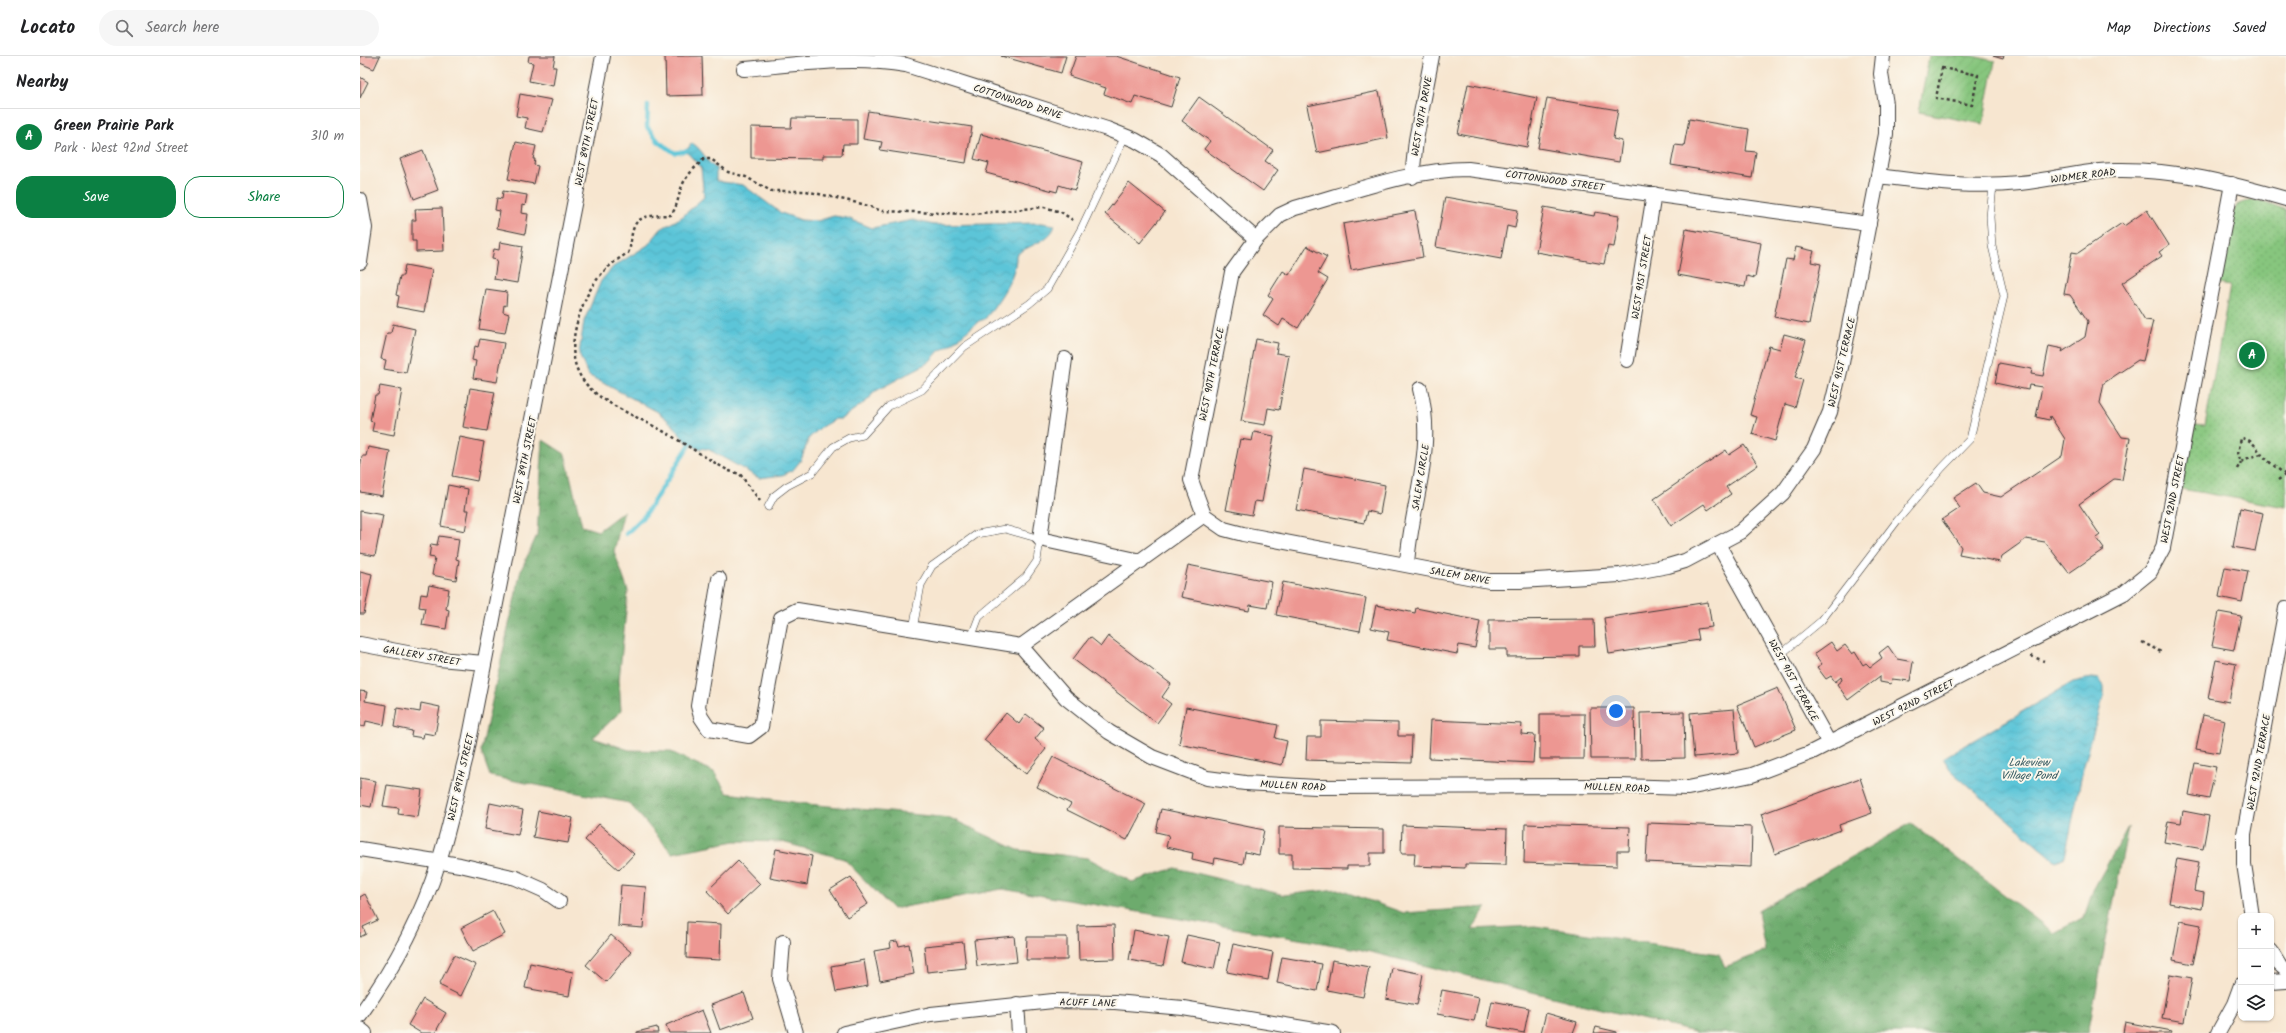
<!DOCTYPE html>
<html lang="en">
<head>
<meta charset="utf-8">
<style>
	:root { --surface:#fff; --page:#f6f6f6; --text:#202124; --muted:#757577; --line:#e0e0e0; --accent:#0b8043 }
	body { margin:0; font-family:Kalam,sans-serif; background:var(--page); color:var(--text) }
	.controls { position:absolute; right:12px; bottom:12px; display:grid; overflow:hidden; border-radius:8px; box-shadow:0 1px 3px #0004 }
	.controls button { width:36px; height:36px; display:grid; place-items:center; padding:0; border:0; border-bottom:1px solid var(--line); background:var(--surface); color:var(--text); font:20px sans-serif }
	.you { position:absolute; left:1256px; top:655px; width:14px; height:14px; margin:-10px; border:3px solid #fff; border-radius:50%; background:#1a73e8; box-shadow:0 0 0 6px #1a73e833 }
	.badge { display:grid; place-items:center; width:26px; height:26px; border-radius:50%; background:var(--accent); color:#fff; font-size:13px; font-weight:700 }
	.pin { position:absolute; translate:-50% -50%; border:2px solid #fff; box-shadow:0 1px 4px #0006 }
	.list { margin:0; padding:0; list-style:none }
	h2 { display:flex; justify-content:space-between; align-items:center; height:52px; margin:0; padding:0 16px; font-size:17px }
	h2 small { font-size:13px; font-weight:400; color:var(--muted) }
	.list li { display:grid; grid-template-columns:26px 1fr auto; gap:12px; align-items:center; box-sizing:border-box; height:56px; padding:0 16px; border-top:1px solid var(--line) }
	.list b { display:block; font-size:15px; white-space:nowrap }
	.list p { margin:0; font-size:13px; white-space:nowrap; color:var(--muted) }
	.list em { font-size:13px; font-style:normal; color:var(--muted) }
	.actions { display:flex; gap:8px; padding:12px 16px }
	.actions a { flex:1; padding:9px 0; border:1px solid var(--accent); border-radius:16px; text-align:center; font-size:14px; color:var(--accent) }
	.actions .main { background:var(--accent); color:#fff }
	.icon { flex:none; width:22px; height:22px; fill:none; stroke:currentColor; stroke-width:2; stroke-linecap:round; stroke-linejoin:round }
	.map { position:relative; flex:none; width:1926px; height:977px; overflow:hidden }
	header { display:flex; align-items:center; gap:24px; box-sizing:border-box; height:56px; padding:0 20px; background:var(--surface); border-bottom:1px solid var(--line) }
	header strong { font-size:19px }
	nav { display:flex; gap:22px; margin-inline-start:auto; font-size:14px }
	.search { width:280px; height:36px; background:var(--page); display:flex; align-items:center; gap:10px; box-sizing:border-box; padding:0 14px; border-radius:22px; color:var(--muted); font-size:15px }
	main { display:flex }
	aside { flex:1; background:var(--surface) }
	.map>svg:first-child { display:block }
</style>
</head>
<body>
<header>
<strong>Locato</strong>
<div class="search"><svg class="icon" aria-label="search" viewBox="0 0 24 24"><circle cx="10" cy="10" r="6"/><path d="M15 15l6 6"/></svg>Search here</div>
<nav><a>Map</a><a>Directions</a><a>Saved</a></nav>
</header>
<main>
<aside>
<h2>Nearby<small></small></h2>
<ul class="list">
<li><span class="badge">A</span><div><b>Green Prairie Park</b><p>Park · West 92nd Street</p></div><em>310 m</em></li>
</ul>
<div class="actions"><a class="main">Save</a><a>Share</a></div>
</aside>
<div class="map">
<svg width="1926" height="977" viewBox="0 0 1926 977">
	<defs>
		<pattern id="forest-crowns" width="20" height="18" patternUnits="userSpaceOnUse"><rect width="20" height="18" fill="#6dab6d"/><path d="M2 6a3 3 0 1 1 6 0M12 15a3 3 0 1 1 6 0" fill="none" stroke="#598a59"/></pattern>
		<pattern id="park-dots" width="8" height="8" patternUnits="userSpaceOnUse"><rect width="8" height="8" fill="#87c67e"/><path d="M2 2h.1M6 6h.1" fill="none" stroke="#74aa6c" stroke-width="1.8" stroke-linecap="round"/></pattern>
		<pattern id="garden-furrows" width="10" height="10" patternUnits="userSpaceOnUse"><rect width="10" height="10" fill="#87c67e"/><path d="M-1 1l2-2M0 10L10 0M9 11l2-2" fill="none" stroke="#74aa6c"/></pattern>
		<pattern id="water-waves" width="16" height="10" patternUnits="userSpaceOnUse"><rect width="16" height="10" fill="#5cc5d8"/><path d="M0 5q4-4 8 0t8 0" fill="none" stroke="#4fa9b9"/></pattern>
	</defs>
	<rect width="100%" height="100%" fill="#fbf7ec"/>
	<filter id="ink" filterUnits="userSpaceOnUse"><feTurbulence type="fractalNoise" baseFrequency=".025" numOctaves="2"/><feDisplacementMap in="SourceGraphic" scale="8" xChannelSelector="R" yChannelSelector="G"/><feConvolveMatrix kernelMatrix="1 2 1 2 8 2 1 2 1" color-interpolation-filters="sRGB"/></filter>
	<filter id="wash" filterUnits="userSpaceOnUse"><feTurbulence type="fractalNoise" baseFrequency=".012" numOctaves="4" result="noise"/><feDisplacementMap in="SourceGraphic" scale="16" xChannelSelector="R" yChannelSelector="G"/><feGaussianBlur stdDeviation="0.9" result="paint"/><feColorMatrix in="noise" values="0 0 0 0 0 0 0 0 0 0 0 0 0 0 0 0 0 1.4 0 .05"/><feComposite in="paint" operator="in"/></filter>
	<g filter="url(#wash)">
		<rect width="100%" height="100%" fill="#f7e6d0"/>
		<path fill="url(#forest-crowns)" stroke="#446444" d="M183,384L205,398L222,470L238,475L264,455L254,495L268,535L259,624L261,655L233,682L269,694L309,695L354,716L367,737L448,748L590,762L658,794L728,802L772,826L815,812L924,839L977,833L1044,857L1127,851L1112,873L1175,870L1359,898L1365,911L1405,895L1398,855L1551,767L1694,877L1724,861L1733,834L1768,771L1728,977H1338L998,893L642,833L533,853L484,803L422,786L375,785L312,797L269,747L130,720L121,695L161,514L177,479Z"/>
		<path fill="url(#park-dots)" stroke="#52714d" d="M1891,144L1903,145L1926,154V451L1821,433L1833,369L1845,370L1870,230L1859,228L1873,156L1877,149Z"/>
		<path fill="url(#garden-furrows)" stroke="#52714d" d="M1569,0H1612L1635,5L1623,68L1559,56Z"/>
		<g fill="url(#water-waves)" stroke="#3c707a">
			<path d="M332,87C344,94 346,107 356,112V125L383,129L421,157L441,164L457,165L474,160L487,162L512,172L553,164L574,169L682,167L695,169C691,185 670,188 656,199C657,221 638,245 625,263L619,265L592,288L579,295L569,306L514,336L508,344L481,363H475L461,371L449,382L441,404L433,414L423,419L399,422L348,393L337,392L324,384L313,369L298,356L228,319L219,298L224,265L241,225L253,211L288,189L301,173L322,161L344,141L341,112L326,95Z"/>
			<path d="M1731,622L1739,623L1744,630V639L1723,713L1705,801L1696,805L1592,716L1583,702L1713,626Z"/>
		</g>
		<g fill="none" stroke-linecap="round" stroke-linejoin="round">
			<g stroke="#5cc5d8" stroke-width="4.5">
				<path d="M288,49L287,71L299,86L315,97L326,95"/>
				<path d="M266,478L285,459L330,388"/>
			</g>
		</g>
		<g id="blocks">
			<g fill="#ed9792">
				<path d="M0,0H20L14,13L0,7Z"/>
				<path d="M169,0H195L193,11H196L193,30L169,25L173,7L168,6Z"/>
				<path d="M305,0H342L343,39L306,40Z"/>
				<path d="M641,0H706L701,17Z"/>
				<path d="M716,0H756L820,21L811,51L775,40L772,48L744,38L746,32L709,20Z"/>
				<path d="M1633,0H1644L1643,3Z"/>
				<path d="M0,21L8,26L0,42Z"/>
				<path d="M1108,28L1177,42L1167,91L1098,78Z"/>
				<path d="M1019,35L1028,82L957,97L947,50Z"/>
				<path d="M160,38L192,44L183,76L165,72L167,62L156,60Z"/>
				<path d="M839,41L913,94L905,105L918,114L903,135L844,93L850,85L822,65Z"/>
				<path d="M1187,42L1258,54L1253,83L1262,85L1259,106L1178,92Z"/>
				<path d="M508,55L612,71L606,107L520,94L522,86L503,83Z"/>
				<path d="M432,62L497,63V88H483L482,99H463V103L391,102V71L431,72Z"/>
				<path d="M1329,63L1389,73L1386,95L1396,96L1392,122L1311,109L1315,89L1324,90Z"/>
				<path d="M621,78L723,106L715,134L699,129L697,136L626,117L629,107L614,103Z"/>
				<path d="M156,86L176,90L173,103H175L174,109L178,110L174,128L148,123Z"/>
				<path d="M63,94L78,134L54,143L40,103Z"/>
				<path d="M769,127L805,156L780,187L745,158Z"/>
				<path d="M143,135L167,139L165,150L162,149L161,157L168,158L165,178L137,172L140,155L135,154L137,142L142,143Z"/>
				<path d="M1085,141L1158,154L1155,172L1147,170L1141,203L1076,191Z"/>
				<path d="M1184,151L1234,160L1235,156L1259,160L1254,191L1248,190L1244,208L1176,196Z"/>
				<path d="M82,152L84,195L56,196V185H52V164H56L55,153Z"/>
				<path d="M1787,154L1809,189L1799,196L1802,200L1762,227L1785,264L1793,265L1783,305L1778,304L1744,327L1740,347L1762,381L1770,382L1762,424L1754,423L1719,448L1740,479L1736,482L1744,493L1709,517L1685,486L1666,483L1642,500L1640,506L1599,498L1601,491L1582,464L1600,452L1593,442L1616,427L1623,437L1641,441L1702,400L1705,383L1690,360L1689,364L1676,361L1682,331L1669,329L1668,334L1635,327L1639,307L1672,313L1671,318L1683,320L1689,290L1703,293L1702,296L1725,281L1728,265L1710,239L1704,238L1712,196L1718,197L1762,167L1764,170Z"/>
				<path d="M1055,155L1063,201L991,214L983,168Z"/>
				<path d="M1326,173L1401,187L1395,222L1387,220L1385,231L1318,219Z"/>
				<path d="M140,186L163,190L157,227L134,223L137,204L132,203L134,193L139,194Z"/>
				<path d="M947,190L967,201L958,217L968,223L938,272L923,263L919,270L903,259L913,243L908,239L923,215L929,219Z"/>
				<path d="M1436,191L1454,195L1451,206L1461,208L1449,268L1414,261L1426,203L1433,204Z"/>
				<path d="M45,209L72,214L64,256L37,251L39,240L36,239L40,220H43Z"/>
				<path d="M126,233L147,236L146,250L144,249L143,256L149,258L145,277L119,273Z"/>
				<path d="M33,268L55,273L46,317L24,313L26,304L21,303L27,277H31Z"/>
				<path d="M1424,278L1446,284L1435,322L1443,324L1435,351L1425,348L1415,385L1392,378L1397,361L1390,359L1409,290L1420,293Z"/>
				<path d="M120,283L144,287L137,326L113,322L116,305L112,304L115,290L118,291Z"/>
				<path d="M896,283L918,287L916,297L929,299L919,354L908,352L905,369L881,365Z"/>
				<path d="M20,330L42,334L34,379L12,375L14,366L10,365L15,339H18Z"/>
				<path d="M110,332L135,336L127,375L103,371Z"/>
				<path d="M894,376L914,380L902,446L895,445L892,459L866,454L880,383L892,385Z"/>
				<path d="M100,381L124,386L117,425L92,420Z"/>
				<path d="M1384,389L1398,409L1366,431L1371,438L1348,454L1344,448L1311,470L1294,443L1366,394L1369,399Z"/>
				<path d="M8,391L30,395L22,440L0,436V412L2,400H6Z"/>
				<path d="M944,413L1025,429L1020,458L1007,455L1004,467L936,454Z"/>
				<path d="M88,429L108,433L105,454H109L105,475L81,470Z"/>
				<path d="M1880,452L1903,457L1895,495L1873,491Z"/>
				<path d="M0,455L23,459L15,500L0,497Z"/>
				<path d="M79,480L99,483L96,503L99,504L96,524L72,519L75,502L69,501L71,488L77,489Z"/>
				<path d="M828,509L912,526L907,552L890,549L889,555L821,541Z"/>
				<path d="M1865,511L1888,515L1882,546L1859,541Z"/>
				<path d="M0,515L12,518L4,558H0Z"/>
				<path d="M923,526L1006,542L1000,575L916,559Z"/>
				<path d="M69,529L89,533L86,553L89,554L86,573L62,569L65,552L59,551L61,538L67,539Z"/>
				<path d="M1348,546L1352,571L1337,573L1339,584L1249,598L1244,562Z"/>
				<path d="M1016,549L1055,557L1056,552L1120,565L1115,592L1099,589L1097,598L1027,584L1029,576L1011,572Z"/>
				<path d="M1859,556L1881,560L1874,594L1852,590Z"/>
				<path d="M1234,563L1235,590H1219V600L1147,601V593H1129V564Z"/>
				<path d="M748,580L811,628L802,641L811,648L797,667L713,603L730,581L741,590Z"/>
				<path d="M1471,586L1477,595L1485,589L1492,598L1495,596L1503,609L1506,607L1510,611L1522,602L1519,597L1528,590L1537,603L1553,606L1550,625L1532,623L1531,628L1520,626V620L1488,644L1477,628L1482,624L1481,621L1475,626L1471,620L1466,623L1457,611L1462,608L1454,598Z"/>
				<path d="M1856,604L1876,608L1869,646L1848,642Z"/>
				<path d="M1418,632L1436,674L1394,691L1377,649Z"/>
				<path d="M0,635L7,636L5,645L27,649L24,669L6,665L5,671L0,670Z"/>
				<path d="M61,647L80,651L75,679L64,677L63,682L51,680L52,675L34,671L37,652L60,656Z"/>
				<path d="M826,651L918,669L915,682L927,685L922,709L819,688Z"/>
				<path d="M1230,652H1274L1275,703H1231Z"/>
				<path d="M1374,653L1378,697L1334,701L1330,657Z"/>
				<path d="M1324,656L1325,702L1281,703L1280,657Z"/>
				<path d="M646,657L659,668L666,658L684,672L675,683L686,693L666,718L624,684Z"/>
				<path d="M1180,658H1225L1224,703H1180Z"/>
				<path d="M1843,659L1865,664L1859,697L1836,693Z"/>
				<path d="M1071,664L1162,668L1161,678L1175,679L1173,707L1069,702Z"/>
				<path d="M961,665L1038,667V680H1052L1051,707L946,704L947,681H961Z"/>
				<path d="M693,701L786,748L767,784L707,754L711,748L677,731Z"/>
				<path d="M1835,707L1856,711L1849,743L1829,739Z"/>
				<path d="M0,722L16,725L11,751L0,749Z"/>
				<path d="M1500,722L1512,757L1479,769L1481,774L1415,798L1401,758Z"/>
				<path d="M27,729L62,734L58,761L38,758L39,752L23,750Z"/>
				<path d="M130,747L163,754L158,779L125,773Z"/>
				<path d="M801,753L904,774L899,799L885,796L883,808L855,802L854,808L832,803L833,797L806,791L809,779L796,776Z"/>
				<path d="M178,755L213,762L208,787L173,781Z"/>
				<path d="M1823,755L1849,760L1843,793L1804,786L1808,765L1821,767Z"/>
				<path d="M1288,767L1392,771L1391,811L1286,806Z"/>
				<path d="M239,768L274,798L259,814L225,784Z"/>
				<path d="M1165,768L1270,771L1269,795H1257V810L1164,807Z"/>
				<path d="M1042,769L1147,773L1146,809L1105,808V812L1054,810L1055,797H1041Z"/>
				<path d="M919,771L1024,773V797H1010V810H987V813L932,812V798H919Z"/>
				<path d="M416,793L452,800L447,829L410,822Z"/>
				<path d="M1817,802L1839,806L1834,835L1844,837L1842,853L1809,847Z"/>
				<path d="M378,805L400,828L368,858L347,835Z"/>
				<path d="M491,821L508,848L487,861L470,834Z"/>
				<path d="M261,829L286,831L283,872L258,870Z"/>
				<path d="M5,838L18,864L3,871L6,878L0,881V841Z"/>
				<path d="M133,855L145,878L113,895L101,872Z"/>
				<path d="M1820,865L1841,869L1833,908L1813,904Z"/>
				<path d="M327,866L361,868L360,904L326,902Z"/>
				<path d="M754,869L755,903L719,904L718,870Z"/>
				<path d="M774,874L809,881L803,910L769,904Z"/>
				<path d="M251,879L271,896L246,926L226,909Z"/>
				<path d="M827,879L860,886L854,913L821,906Z"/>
				<path d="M654,880L657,906L617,910L614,884Z"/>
				<path d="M667,881H707V904H666Z"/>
				<path d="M537,885L539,890L549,888L554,918L520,925L514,895L531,892L530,886Z"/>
				<path d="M603,886L606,912L567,916L564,890Z"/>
				<path d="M873,888L913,896L908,924L867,916Z"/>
				<path d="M94,899L116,909L101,940L79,929Z"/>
				<path d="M922,901L962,908L957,935L917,927Z"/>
				<path d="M504,904L508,930L476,936L471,910Z"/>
				<path d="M972,904L1009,911L1003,941L967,934Z"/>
				<path d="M170,907L213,916L209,940L165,932Z"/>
				<path d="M1032,912L1063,918L1057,949L1026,943Z"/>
				<path d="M1810,918L1832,922L1824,966L1802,962Z"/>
				<path d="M1082,934L1119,941L1114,965L1077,958Z"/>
				<path d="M384,937L393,962L360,974L351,949Z"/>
				<path d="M63,943L86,957L75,977H61L48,969Z"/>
				<path d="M1132,945L1169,952L1164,977L1127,970Z"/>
				<path d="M342,954L351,977H309L306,969Z"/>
				<path d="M1186,957L1217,966L1213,977H1181Z"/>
				<path d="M1765,966L1812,975L1811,977H1763Z"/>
				<path d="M297,971L298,977H277V976Z"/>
				<path d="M1236,971L1257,976V977H1234Z"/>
			</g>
		</g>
	</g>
	<g filter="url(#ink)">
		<use href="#blocks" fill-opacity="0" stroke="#3d3a37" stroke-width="1"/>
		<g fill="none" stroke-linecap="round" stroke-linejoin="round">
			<defs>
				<g id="lane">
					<path d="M408,451L414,440L427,430L452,417L473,391L489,382L503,379L529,350L562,334L604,291L669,248L687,233L721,173L765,80"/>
					<path d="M553,573L561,529L572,510L617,478L645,473L680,483L677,505L666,521L619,561L611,582"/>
					<path d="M1420,599L1461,565L1537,465L1582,412L1610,383L1644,240L1632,190L1630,161L1633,129"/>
				</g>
				<g id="street">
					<path d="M384,13C438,8 493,0 546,9L747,73L775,84L801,99L896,183"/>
					<path d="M1518,120C1568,126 1610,132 1660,127C1692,124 1724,114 1756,114C1815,113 1870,127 1926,143"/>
					<path d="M1052,121L1056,84L1072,0"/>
					<path d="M0,144L5,172L0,206"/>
					<path d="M705,303L680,483L781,505"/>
					<path d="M1267,304L1294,138"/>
					<path d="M844,459L661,590L706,642L749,676L792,701L847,722L885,727L956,731L1258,730L1328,732L1392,719L1450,697L1764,537L1790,516L1803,492L1872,128"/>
					<path d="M844,459L864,473L883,478L1129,525H1160L1260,519L1308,510L1325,505L1380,476L1423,437L1454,393L1470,356L1482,307L1526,78V48L1521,18L1523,0"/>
					<path d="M844,459L831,424L872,216L896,183L920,159L935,152C989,137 1052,113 1108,113L1509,168"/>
					<path d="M1358,488L1469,687"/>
					<path d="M1047,508C1051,447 1076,395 1060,333"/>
					<path d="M359,523L338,650L341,661L349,673L389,680L401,671L421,562L437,554L661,590"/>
					<path d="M0,588L79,603L124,607"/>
					<path d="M0,793L100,809L156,822L183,834L199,845"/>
					<path d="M1892,860L1884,808V778L1926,552"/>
					<path d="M423,886L420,923L436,977"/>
					<path d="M1911,895L1919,908L1926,914"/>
					<path d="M1911,926L1926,925"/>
					<path d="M657,948L659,977"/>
					<path d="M0,959C34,912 62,860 79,805C90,771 97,735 106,701L243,0"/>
					<path d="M0,973L5,977"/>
					<path d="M484,977L571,958L693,945L755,946L823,952L973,977"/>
					<path d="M1858,977L1874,948L1881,929"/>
				</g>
			</defs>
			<use href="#lane" stroke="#3d3a37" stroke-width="8"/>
			<use href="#street" stroke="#3d3a37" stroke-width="16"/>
			<g stroke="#3d3a37" stroke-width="2.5" stroke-dasharray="3 3" stroke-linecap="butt">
				<path d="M1582,12L1618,19L1612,49L1576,42Z"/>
				<path d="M1901,398L1888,402L1881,406L1878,398L1881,382C1894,384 1895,391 1903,400C1910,407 1918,413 1926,419"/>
				<path d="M1877,413L1881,406"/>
				<path d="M1918,424L1925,419"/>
				<path d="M400,445L380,418L369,415C346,402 324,387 301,374C248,345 194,333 220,257C229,230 243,211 268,197C272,189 270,180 274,171C279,157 299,160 311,159C318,150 318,140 322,130C327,118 336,111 344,103H351L368,116L386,121L411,135H446L502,148L522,155L612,158L684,151L701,156L714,165"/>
				<path d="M1782,586L1801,596"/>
				<path d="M1671,600L1684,605"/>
			</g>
			<use href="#lane" stroke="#fff" stroke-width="7"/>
			<use href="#street" stroke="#fff" stroke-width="14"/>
		</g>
	</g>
	<g text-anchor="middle" stroke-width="4" stroke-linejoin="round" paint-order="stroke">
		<g font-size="10" fill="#1c1c1c" stroke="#fbf7ec">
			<text transform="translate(658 45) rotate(18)" y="4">COTTONWOOD DRIVE</text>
			<text transform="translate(1061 60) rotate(-80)" y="4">WEST 90TH DRIVE</text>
			<text transform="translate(226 86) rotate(-79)" y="4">WEST 89TH STREET</text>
			<text transform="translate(1723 119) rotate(-7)" y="4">WIDMER ROAD</text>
			<text transform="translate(1195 124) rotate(8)" y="4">COTTONWOOD STREET</text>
			<text transform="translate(1281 221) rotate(-81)" y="4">WEST 91ST STREET</text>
			<text transform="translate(1481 306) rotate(-77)" y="4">WEST 91ST TERRACE</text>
			<text transform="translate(851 318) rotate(-79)" y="4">WEST 90TH TERRACE</text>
			<text transform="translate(164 404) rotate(-79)" y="4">WEST 89TH STREET</text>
			<text transform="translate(1060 421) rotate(-81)" y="4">SALEM CIRCLE</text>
			<text transform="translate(1812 443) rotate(-79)" y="4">WEST 92ND STREET</text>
			<text transform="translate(1100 519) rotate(10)" y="4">SALEM DRIVE</text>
			<text transform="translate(62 599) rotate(10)" y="4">GALLERY STREET</text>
			<text transform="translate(1434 624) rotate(61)" y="4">WEST 91ST TERRACE</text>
			<text transform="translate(1553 646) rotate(-27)" y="4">WEST 92ND STREET</text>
			<text transform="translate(1898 706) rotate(-80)" y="4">WEST 92ND TERRACE</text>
			<text transform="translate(100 721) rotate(-77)" y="4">WEST 89TH STREET</text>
			<text transform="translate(933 729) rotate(3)" y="4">MULLEN ROAD</text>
			<text transform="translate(1257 731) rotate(2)" y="4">MULLEN ROAD</text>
			<text transform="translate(728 946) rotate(1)" y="4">ACUFF LANE</text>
		</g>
		<g font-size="11" font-style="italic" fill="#32575e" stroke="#fbf7ec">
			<text x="1669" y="710">Lakeview<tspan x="1669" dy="13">Village Pond</tspan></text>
		</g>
	</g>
</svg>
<div class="controls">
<button>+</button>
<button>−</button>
<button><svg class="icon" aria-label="layers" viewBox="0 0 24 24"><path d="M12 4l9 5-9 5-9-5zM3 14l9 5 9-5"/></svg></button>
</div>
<div class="you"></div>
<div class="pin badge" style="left:1892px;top:299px">A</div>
</div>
</main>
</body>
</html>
